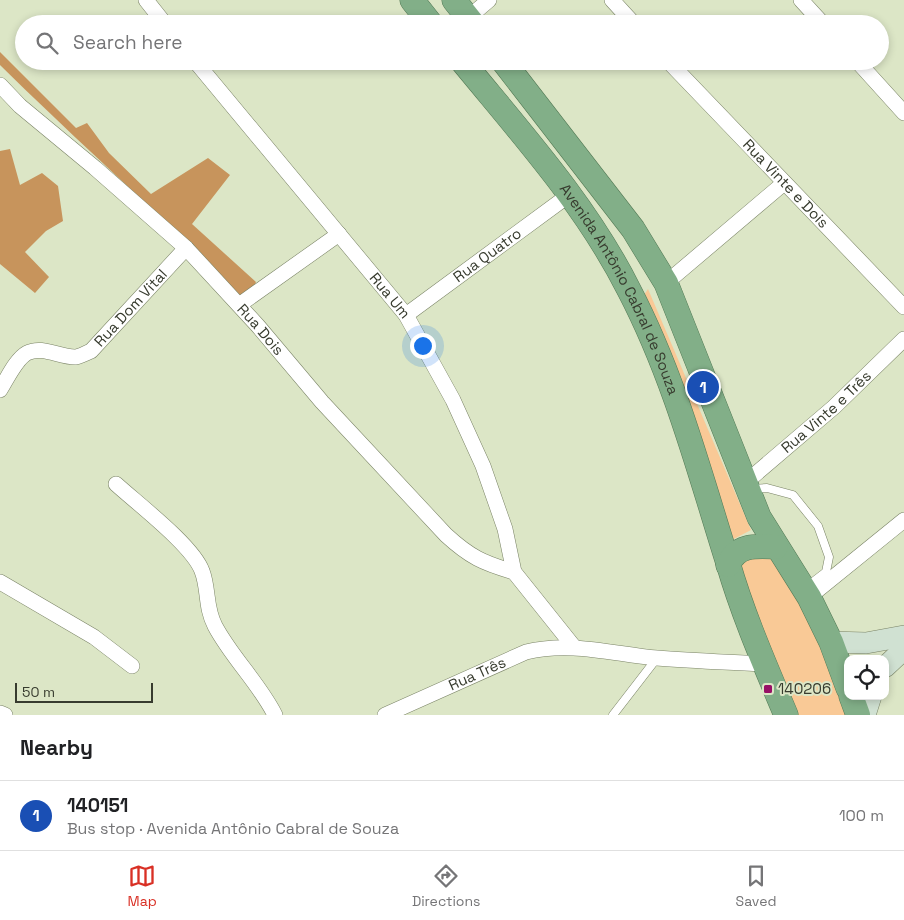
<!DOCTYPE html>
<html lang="en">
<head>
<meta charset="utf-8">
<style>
	:root { --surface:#fff; --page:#f2f2f2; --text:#202124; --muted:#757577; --line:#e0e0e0; --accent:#d93025 }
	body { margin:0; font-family:"Space Grotesk",sans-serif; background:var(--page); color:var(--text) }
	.controls { position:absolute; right:15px; bottom:15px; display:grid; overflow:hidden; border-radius:10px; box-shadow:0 2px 8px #0003 }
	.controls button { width:45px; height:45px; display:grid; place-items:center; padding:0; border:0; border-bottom:1px solid var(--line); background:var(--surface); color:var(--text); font:25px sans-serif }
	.scale { position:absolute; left:15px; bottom:12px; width:138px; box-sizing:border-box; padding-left:5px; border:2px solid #373b2e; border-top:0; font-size:14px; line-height:18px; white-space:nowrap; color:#373b2e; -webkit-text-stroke:4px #dce6c6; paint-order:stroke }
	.you { position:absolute; left:422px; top:345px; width:18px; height:18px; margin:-12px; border:4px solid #fff; border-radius:50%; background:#1a73e8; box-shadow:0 0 0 8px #1a73e833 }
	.badge { display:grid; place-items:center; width:32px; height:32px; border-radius:50%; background:var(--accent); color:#fff; font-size:16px; font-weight:700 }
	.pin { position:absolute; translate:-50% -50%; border:2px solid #fff; box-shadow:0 1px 5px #0006 }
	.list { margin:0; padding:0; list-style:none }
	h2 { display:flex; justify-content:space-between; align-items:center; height:65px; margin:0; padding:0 20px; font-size:21px }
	h2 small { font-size:16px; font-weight:400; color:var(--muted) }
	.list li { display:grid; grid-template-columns:32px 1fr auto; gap:15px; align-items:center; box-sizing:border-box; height:70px; padding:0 20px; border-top:1px solid var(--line) }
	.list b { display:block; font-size:19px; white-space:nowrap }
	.list p { margin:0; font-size:16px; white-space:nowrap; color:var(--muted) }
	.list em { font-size:16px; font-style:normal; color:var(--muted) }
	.icon { flex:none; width:28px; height:28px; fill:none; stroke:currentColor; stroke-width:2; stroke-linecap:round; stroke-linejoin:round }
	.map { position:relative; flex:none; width:904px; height:715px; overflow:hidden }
	.search { position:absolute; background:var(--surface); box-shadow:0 2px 8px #0003; left:15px; right:15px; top:15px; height:55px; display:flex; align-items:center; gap:12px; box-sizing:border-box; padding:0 18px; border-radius:28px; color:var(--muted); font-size:19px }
	.sheet { height:135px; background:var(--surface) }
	nav { display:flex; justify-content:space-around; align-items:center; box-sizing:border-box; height:70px; border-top:1px solid var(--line); background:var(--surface); font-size:14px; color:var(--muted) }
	nav a { display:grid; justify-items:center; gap:2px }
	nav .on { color:var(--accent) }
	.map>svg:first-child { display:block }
</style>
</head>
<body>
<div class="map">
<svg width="904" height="715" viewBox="0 0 904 715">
	<rect width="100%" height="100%" fill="#dce6c6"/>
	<g fill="#f9c996">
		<path d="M648,289L751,530L728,542L644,295Z"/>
		<path d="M746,547L776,561L817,624L848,715H796L777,677L737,558Z"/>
	</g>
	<g fill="#c7945c">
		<path d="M0,52L76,128L87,123L109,153L151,194L208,158L230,175L192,224L256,282L246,302C167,220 81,145 0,65Z"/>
		<path d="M10,149L20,185L42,173L58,186L63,221L46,231L25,252L49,277L35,293L0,264V151Z"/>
	</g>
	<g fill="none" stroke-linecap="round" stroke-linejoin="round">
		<defs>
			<g id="service">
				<path d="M750,489L767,488L793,495L818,526L829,557L826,572L805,588"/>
				<path d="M613,715L657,658"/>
			</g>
			<g id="minor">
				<path d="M146,0L165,24"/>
				<path d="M612,0L634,24"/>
				<path d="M801,0L823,24"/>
				<path d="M468,18L489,0"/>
				<path id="s1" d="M195,61L406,315L453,400L483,466L505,529L514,572L574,647"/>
				<path id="s2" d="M668,61L904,307"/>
				<path d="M857,61L904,113"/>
				<path id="s3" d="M0,85L20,106L95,168L186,248L258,326L322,402L446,535C470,557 483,563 514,572"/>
				<path d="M666,283L784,183"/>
				<path d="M239,305L339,234"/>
				<path id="s4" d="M406,315L569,195"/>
				<path id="s5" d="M0,390C7,379 16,359 27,353C42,345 61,358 76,357C81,356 86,353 91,351L186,248"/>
				<path id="s6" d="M745,483L834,407L904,339"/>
				<path d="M116,484C138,504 193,546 202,571C209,589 205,607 215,626C232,658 259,683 275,715"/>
				<path d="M0,582L94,637L132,666"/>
				<path d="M809,597L904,520"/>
				<path d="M0,713L5,715"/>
				<path id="s7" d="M385,715L526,652C570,641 613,654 657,658C692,661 729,662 765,664"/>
			</g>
			<g id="secondary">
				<path d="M831,642L866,643L904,636"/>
				<path d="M885,667L904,649"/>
				<path d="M865,715L871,696"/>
			</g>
			<g id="trunk">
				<path d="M412,0L431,24"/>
				<path d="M454,0L473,24"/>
				<path id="s8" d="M462,61C521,133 587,206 629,290C674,376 699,471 728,563C743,615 765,665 786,715"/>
				<path d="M503,61L633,229L666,283L759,517L809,597L831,642L848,688"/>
				<path d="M728,565C737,544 756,546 776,547"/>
				<path d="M851,696L858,715"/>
			</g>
		</defs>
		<use href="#service" stroke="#7a8366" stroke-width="9"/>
		<use href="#minor" stroke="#7a8366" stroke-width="16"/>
		<use href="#secondary" stroke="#7a8366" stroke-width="22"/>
		<use href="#trunk" stroke="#537955" stroke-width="25"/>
		<use href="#service" stroke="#fff" stroke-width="8"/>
		<use href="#minor" stroke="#fff" stroke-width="15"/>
		<use href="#secondary" stroke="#d0e1d2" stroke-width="21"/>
		<use href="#trunk" stroke="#82af88" stroke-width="24"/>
	</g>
	<rect fill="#971066" stroke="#dce6c6" stroke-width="2" x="763" y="684" width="10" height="10" rx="2.5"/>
	<g text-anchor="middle" stroke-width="4" stroke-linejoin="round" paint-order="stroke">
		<g font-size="15" fill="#373b2e" stroke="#dce6c6">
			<text dy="5" stroke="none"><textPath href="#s2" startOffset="170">Rua Vinte e Dois</textPath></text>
			<text dy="5" stroke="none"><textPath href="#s4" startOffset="101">Rua Quatro</textPath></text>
			<text dy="5" stroke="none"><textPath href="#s8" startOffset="279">Avenida Antônio Cabral de Souza</textPath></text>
			<text dy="5" stroke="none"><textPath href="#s1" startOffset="305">Rua Um</textPath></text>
			<text dy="5" stroke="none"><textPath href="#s5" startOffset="171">Rua Dom Vital</textPath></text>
			<text dy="5" stroke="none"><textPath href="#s3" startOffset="358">Rua Dois</textPath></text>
			<text dy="5" stroke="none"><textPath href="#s6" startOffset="108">Rua Vinte e Três</textPath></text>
			<text dy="5" stroke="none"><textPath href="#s7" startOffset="101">Rua Três</textPath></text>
		</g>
		<g font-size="15" fill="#373b2e" stroke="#dce6c6" text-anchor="start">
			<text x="778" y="694">140206</text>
		</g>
	</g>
</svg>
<div class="controls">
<button><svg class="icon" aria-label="locate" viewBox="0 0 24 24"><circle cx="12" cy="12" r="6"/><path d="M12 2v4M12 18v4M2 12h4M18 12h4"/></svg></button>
</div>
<div class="scale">50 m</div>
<div class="you"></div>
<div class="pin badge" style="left:703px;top:387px;background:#1a4fb4">1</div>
<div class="search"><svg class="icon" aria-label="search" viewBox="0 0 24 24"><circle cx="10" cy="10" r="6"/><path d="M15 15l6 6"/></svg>Search here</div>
</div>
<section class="sheet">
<h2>Nearby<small></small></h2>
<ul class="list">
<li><span class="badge" style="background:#1a4fb4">1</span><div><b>140151</b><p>Bus stop · Avenida Antônio Cabral de Souza</p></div><em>100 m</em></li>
</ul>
</section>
<nav>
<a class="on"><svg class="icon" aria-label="map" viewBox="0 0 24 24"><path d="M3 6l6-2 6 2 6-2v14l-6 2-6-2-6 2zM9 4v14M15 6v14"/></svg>Map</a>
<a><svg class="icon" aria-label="directions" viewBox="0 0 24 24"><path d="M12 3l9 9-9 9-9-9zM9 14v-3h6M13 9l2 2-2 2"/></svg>Directions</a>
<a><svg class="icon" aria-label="saved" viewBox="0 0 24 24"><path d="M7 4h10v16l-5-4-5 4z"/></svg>Saved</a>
</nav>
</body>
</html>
